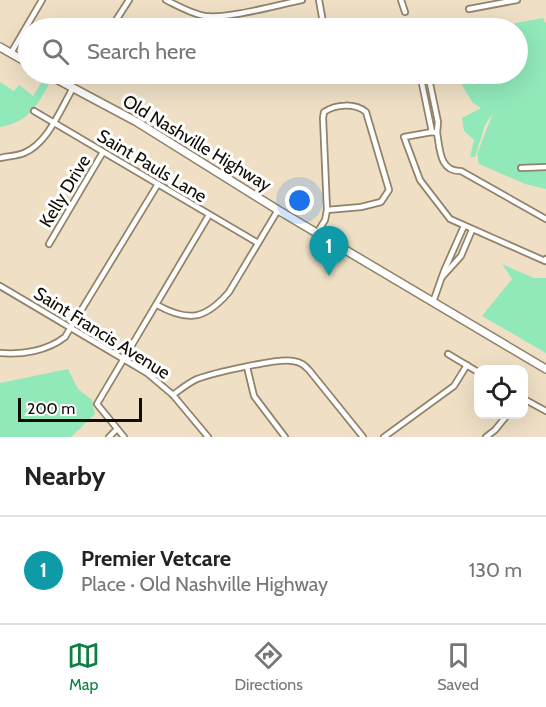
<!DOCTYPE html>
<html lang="en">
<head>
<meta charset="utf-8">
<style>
	:root { --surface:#fff; --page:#f6f6f6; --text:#222; --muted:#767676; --line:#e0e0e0; --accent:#0b8043 }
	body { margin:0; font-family:Cabin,sans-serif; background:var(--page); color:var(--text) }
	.controls { position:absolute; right:18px; bottom:18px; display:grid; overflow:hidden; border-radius:12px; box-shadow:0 6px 24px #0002 }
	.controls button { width:54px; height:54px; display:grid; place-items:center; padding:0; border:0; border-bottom:2px solid var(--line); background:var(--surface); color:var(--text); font:30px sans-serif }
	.scale { position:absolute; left:18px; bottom:15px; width:124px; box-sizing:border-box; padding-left:6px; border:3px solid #110c04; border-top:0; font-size:16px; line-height:21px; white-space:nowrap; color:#110c04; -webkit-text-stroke:4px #fff; paint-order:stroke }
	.you { position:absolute; left:300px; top:201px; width:21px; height:21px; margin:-15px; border:4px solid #fff; border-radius:50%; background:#1a73e8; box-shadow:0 0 0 9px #1a73e833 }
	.badge { display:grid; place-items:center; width:39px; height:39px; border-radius:50%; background:var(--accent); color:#fff; font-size:20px; font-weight:700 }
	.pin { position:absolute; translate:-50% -50px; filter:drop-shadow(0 2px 3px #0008) }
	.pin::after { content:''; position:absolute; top:32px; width:21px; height:18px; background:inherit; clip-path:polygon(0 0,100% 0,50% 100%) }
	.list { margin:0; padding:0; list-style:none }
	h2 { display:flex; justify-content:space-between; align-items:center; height:78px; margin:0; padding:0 24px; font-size:26px }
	h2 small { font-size:20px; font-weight:400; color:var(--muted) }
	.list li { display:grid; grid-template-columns:39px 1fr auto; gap:18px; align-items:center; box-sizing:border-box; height:108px; padding:0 24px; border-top:2px solid var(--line) }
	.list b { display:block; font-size:22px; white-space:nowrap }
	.list p { margin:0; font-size:20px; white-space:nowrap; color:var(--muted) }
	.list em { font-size:20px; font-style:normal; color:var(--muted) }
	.icon { flex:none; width:33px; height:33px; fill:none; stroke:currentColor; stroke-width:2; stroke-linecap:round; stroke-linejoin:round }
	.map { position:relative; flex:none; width:546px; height:437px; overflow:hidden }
	.search { position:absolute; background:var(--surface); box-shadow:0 6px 24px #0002; left:18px; right:18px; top:18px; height:66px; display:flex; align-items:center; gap:15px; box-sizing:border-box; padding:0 21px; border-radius:33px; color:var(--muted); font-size:22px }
	.sheet { height:186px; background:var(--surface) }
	nav { display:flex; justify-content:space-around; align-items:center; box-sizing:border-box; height:84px; border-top:2px solid var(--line); background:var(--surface); font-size:16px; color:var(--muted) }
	nav a { display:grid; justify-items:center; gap:3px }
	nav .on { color:var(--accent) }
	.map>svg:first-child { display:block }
</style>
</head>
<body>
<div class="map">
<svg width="546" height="437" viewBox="0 0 546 437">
	<rect width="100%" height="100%" fill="#efe0c5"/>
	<g fill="#91e9ba">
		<path d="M543,18L546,24V189L525,184L479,164L477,154L493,113L485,125L475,157H470L474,140L464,131L462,118L481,108L473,103L455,74H518V28H490Z"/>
		<path d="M43,80L48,83V86C35,109 27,122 0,127V82L14,91L19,85L33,96Z"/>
		<path d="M502,264L534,278H546V353L482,316L512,279Z"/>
		<path d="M68,369L78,389L92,400L95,414L71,437H0V383Z"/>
	</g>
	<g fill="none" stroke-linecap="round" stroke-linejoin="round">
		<defs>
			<g id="minor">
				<path d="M166,0C178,6 192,14 205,16C228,19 277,5 302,0"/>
				<path d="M319,0L324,28"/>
				<path d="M401,0L405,12"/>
				<path d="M469,9L517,0"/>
				<path d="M111,28L129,0"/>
				<path d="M11,53L42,0"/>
				<path d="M420,74L432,132L404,137L420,180L450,219L545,261L546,259"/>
				<path d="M428,74L438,122L437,133"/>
				<path d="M34,111L258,243"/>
				<path d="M432,132L437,133C440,148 439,172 461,171L546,219"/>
				<path d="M0,158C8,156 17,156 24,153C48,143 60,110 73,88"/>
				<path d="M521,168L546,167"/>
				<path d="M317,233L325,220L327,210L323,118L324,112C336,104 355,103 366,112L389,190L381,202L361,207L327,210"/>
				<path d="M49,244L103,152"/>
				<path d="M442,277L461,256L472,230"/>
				<path d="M0,286L147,373L173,395L208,437"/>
				<path d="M433,302L444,271L464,226"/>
				<path d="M157,305C188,322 205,320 229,292L278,210"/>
				<path d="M0,353C22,355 47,351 65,337L158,184"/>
				<path d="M448,354L478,372"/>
				<path d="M247,367L254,396L285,437"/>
				<path d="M173,395C181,389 188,383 197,379C213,373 278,358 293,361C301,362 304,365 309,370L363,437"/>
				<path d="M524,399L546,411"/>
				<path d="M109,437L117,429"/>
				<path d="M124,437L97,404L209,215"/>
				<path d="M384,437L454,386L467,365"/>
				<path d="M486,437L495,430L508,414"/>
			</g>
			<g id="secondary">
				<path d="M0,47L28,63"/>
				<path d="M47,74L137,122L278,210L546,369"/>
			</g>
		</defs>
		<use href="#minor" stroke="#91836a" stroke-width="8"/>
		<use href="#secondary" stroke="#91836a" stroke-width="10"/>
		<use href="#minor" stroke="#fff" stroke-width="4.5"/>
		<use href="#secondary" stroke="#fff" stroke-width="7"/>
	</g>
	<g text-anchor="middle" stroke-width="6" stroke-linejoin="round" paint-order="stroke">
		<g font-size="18" fill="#110c04" stroke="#fff">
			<text transform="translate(197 143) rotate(31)" y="6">Old Nashville Highway</text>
			<text transform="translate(152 166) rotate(31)" y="6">Saint Pauls Lane</text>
			<text transform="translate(65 191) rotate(-59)" y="6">Kelly Drive</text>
			<text transform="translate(102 333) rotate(32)" y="6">Saint Francis Avenue</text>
		</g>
	</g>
</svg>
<div class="controls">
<button><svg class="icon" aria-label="locate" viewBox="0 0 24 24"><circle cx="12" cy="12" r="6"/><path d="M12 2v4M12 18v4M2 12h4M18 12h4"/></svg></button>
</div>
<div class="scale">200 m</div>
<div class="you"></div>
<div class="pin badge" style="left:329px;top:276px;background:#0f9aa8">1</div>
<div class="search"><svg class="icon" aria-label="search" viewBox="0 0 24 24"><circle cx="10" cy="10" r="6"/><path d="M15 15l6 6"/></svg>Search here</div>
</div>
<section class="sheet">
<h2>Nearby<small></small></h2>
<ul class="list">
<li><span class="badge" style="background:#0f9aa8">1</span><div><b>Premier Vetcare</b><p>Place · Old Nashville Highway</p></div><em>130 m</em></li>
</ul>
</section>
<nav>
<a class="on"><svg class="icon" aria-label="map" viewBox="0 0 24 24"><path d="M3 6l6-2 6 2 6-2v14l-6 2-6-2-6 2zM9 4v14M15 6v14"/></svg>Map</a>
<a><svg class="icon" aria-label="directions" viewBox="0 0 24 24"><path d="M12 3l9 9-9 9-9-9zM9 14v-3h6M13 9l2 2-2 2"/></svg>Directions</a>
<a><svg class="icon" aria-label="saved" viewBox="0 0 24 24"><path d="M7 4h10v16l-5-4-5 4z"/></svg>Saved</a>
</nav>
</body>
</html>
